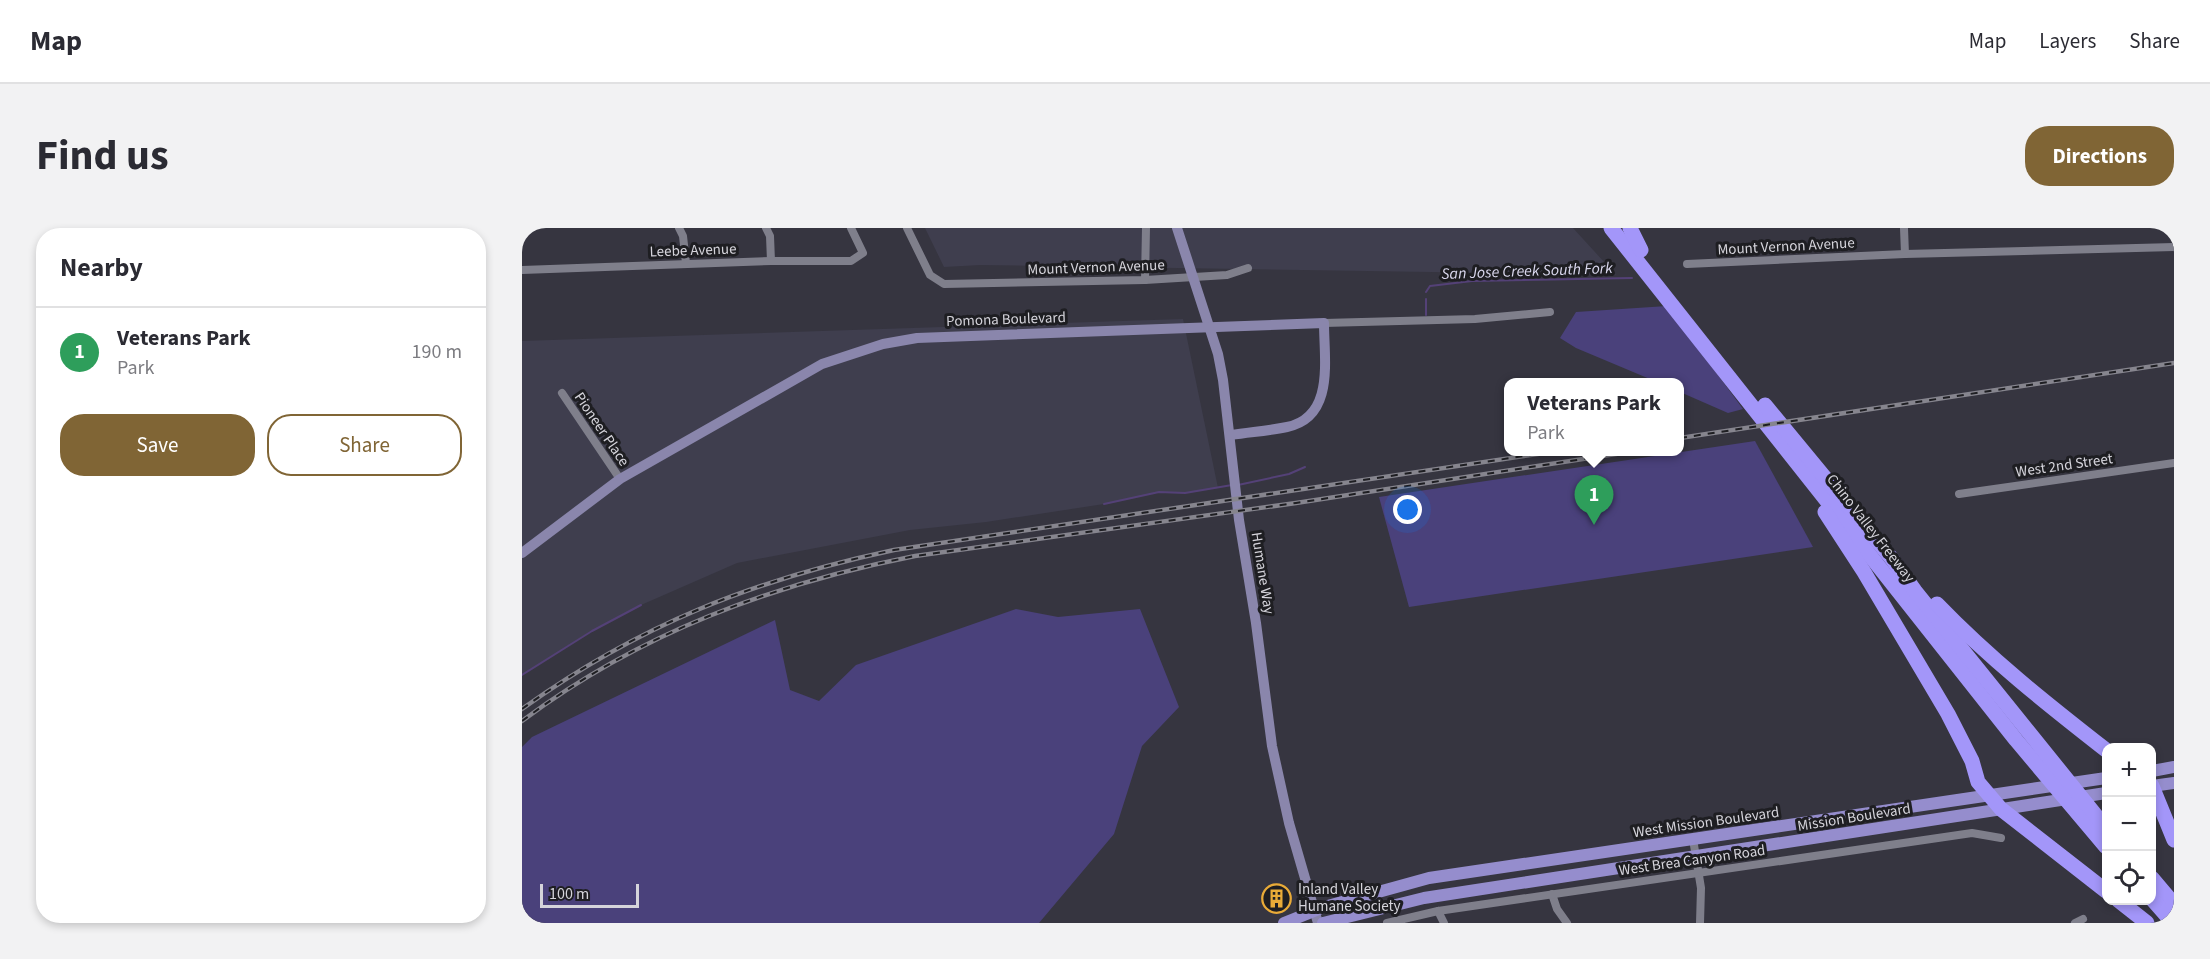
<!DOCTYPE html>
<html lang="en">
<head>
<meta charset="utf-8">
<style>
	:root { --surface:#fff; --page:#f2f2f3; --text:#2b2b33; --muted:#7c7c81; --line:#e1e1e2; --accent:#806535 }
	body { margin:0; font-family:"Source Sans 3",sans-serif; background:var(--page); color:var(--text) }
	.controls { position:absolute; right:18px; bottom:18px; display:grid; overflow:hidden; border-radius:12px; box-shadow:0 3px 9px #0003 }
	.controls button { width:54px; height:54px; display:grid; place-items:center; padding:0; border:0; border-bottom:2px solid var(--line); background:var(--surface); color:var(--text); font:30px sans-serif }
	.scale { position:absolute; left:18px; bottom:15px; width:99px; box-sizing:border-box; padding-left:6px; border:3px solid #d5d4db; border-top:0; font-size:16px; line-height:21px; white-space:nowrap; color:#d5d4db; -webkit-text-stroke:4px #1e1e22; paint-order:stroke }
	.you { position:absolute; left:886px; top:282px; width:21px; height:21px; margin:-15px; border:4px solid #fff; border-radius:50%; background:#1a73e8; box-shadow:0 0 0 9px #1a73e833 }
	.badge { display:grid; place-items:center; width:39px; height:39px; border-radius:50%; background:var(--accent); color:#fff; font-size:20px; font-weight:700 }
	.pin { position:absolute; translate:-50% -50px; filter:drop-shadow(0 2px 3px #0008) }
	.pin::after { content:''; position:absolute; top:32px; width:21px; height:18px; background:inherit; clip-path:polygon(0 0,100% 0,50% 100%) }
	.popup { position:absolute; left:982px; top:150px; width:180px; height:78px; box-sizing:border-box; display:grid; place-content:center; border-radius:12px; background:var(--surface); filter:drop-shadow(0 2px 4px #0005); font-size:20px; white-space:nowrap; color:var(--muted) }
	.popup b { font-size:22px; color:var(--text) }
	.popup::after { content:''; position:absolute; left:50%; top:100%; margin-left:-12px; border:12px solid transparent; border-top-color:var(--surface) }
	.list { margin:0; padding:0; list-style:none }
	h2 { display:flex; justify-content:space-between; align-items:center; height:78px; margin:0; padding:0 24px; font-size:26px }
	h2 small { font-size:20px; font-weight:400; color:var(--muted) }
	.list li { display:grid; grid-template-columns:39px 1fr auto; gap:18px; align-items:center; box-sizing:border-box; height:90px; padding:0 24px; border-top:2px solid var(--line) }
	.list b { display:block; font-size:22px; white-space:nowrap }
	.list p { margin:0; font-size:20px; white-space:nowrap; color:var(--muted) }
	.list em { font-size:20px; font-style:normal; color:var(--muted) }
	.actions { display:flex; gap:12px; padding:18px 24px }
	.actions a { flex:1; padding:14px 0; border:2px solid var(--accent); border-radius:24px; text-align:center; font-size:21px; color:var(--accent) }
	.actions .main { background:var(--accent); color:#fff }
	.icon { flex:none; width:33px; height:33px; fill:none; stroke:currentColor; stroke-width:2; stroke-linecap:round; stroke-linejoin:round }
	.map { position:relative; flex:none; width:1652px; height:695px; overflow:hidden; border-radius:24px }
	header { display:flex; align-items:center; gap:36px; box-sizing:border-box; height:84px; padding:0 30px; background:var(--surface); border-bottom:2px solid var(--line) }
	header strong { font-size:28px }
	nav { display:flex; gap:33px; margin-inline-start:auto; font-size:21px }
	.intro { display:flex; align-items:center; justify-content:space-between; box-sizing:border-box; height:144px; padding:0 36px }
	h1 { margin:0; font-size:42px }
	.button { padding:15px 27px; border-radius:24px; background:var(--accent); color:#fff; font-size:21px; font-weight:700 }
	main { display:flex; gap:36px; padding:0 36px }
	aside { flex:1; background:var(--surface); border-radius:24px; box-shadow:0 3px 9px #0003 }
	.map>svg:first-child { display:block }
</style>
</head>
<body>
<header>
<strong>Map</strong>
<nav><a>Map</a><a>Layers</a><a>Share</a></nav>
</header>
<div class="intro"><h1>Find us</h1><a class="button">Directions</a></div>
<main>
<aside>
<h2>Nearby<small></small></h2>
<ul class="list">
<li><span class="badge" style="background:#2e9e5b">1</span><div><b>Veterans Park</b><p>Park</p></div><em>190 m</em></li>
</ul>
<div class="actions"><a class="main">Save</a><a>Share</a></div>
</aside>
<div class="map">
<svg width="1652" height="695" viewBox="0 0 1652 695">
	<rect width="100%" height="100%" fill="#363540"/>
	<g fill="#3f3e4e">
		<path d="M403,0H1051L1094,47L458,37L422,39Z"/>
		<path d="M661,91L696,260L663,265L637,264L582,276L464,294L388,302L215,335L119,377L69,403L0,447V113Z"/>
	</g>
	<g fill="#4a417b">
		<path d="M1145,78L1221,181L1206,185L1158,164V154H1135L1054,120L1038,110L1054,84Z"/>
		<path d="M1233,213L1291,319L887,379L857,269Z"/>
		<path d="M494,381L536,389L618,381L657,479L620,518L592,606L517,695H0V519L10,509L253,392L268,462L297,473L334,437Z"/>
	</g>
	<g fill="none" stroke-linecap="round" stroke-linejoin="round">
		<g stroke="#544177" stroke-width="2">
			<path d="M904,64L908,58L950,53L1110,50"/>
			<path d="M904,71V87"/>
			<path d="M716,257L767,246L783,239"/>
			<path d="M582,276L637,264L663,265L710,257"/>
			<path d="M0,447L70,403L119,377"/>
		</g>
		<g stroke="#7f7f8b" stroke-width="8">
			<path d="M157,0L161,8L164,35"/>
			<path d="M244,0L248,8L249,33"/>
			<path d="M385,0L408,47L422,56L623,52L705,47L726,40"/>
			<path d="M1382,0L1383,26"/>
			<path d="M1165,36L1383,26L1652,19"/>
			<path d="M0,42L249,33H329L341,25L329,0"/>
			<path d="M623,52L624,0"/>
			<path d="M802,95L953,91L1028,84"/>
			<path d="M40,165L98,251"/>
			<path d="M1437,266L1652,235"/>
			<path d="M1171,611L1179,660L1178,695"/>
			<path d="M1030,666L1035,681L1045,695"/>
			<path d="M916,683L922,695"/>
			<path d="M865,695L916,683L1450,605L1479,610"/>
			<path d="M1553,695L1561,691"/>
		</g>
		<g stroke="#8a86ac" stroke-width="10">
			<path d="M655,0L696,126L701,152L717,292L734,395L750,518L767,595L796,695"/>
			<path d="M0,325L98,251L300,136L361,116L395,110L802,95C802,132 813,189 765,199C746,203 727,204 709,207"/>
		</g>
		<g stroke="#958dcd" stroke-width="12">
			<path d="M1630,543L1652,539"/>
			<path d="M1630,558L1652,555"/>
			<path d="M762,695L802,679L907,650L1584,550"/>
			<path d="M801,695L902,670L1584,565"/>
		</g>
		<g stroke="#a396f9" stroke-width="15">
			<path d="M1089,0L1494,512L1584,619"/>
			<path d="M1108,0L1119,22"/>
			<path d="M1243,177L1370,331L1393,363L1584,600"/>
			<path d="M1303,284L1342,344L1426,486L1450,533L1456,554L1479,581L1584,663"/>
			<path d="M1415,376C1467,430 1525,476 1584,522"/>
			<path d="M1630,558L1652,612"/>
			<path d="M1630,650L1652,676"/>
			<path d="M1630,671L1651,695"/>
			<path d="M1596,672L1625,695"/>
		</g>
		<defs>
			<g id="rail">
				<path d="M1158,210L1652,135"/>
				<path d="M0,481C117,397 231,352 372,322L1029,224"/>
				<path d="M0,493C118,405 250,356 393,328L774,275L1107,224"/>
			</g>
		</defs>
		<use href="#rail" stroke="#86858e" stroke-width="4.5"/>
		<use href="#rail" stroke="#1e1e22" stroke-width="2" stroke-dasharray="7" stroke-linecap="butt"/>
	</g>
	<defs>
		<symbol id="building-ring" viewBox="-11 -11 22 22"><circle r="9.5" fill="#1e1e22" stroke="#e9ab38" stroke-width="1.5"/><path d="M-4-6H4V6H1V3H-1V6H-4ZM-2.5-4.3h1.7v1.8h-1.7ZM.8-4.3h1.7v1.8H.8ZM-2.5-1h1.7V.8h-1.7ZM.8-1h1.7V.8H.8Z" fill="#e9ab38"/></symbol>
	</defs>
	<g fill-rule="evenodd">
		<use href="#building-ring" x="738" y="654" width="33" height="33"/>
	</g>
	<g text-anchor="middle" stroke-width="6" stroke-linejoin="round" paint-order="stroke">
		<g font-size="15" fill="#d5d4db" stroke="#1e1e22">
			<text transform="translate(1264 18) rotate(-3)" y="5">Mount Vernon Avenue</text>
			<text transform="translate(171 22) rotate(-2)" y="5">Leebe Avenue</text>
			<text transform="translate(574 39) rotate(-2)" y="5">Mount Vernon Avenue</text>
			<text transform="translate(484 91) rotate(-2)" y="5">Pomona Boulevard</text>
			<text transform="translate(80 201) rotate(56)" y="5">Pioneer Place</text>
			<text transform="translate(1542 237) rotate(-8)" y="5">West 2nd Street</text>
			<text transform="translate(1349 300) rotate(52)" y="5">Chino Valley Freeway</text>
			<text transform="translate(741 345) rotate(81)" y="5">Humane Way</text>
			<text transform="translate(1332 589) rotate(-9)" y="5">Mission Boulevard</text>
			<text transform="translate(1184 594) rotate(-8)" y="5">West Mission Boulevard</text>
			<text transform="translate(1170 632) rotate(-8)" y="5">West Brea Canyon Road</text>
		</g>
		<g font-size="15" fill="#d5d4db" stroke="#1e1e22" text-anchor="start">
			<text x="776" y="666">Inland Valley<tspan x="776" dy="17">Humane Society</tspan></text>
		</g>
		<g font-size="16" font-style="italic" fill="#dad8ee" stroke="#1e1e22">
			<text transform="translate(1005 42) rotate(-2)" y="6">San Jose Creek South Fork</text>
		</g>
	</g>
</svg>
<div class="controls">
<button>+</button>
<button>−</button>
<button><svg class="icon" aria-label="locate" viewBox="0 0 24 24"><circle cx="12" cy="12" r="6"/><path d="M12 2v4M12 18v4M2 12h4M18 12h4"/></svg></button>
</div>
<div class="scale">100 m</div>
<div class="you"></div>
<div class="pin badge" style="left:1072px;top:297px;background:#2e9e5b">1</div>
<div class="popup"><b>Veterans Park</b>Park</div>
</div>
</main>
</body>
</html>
